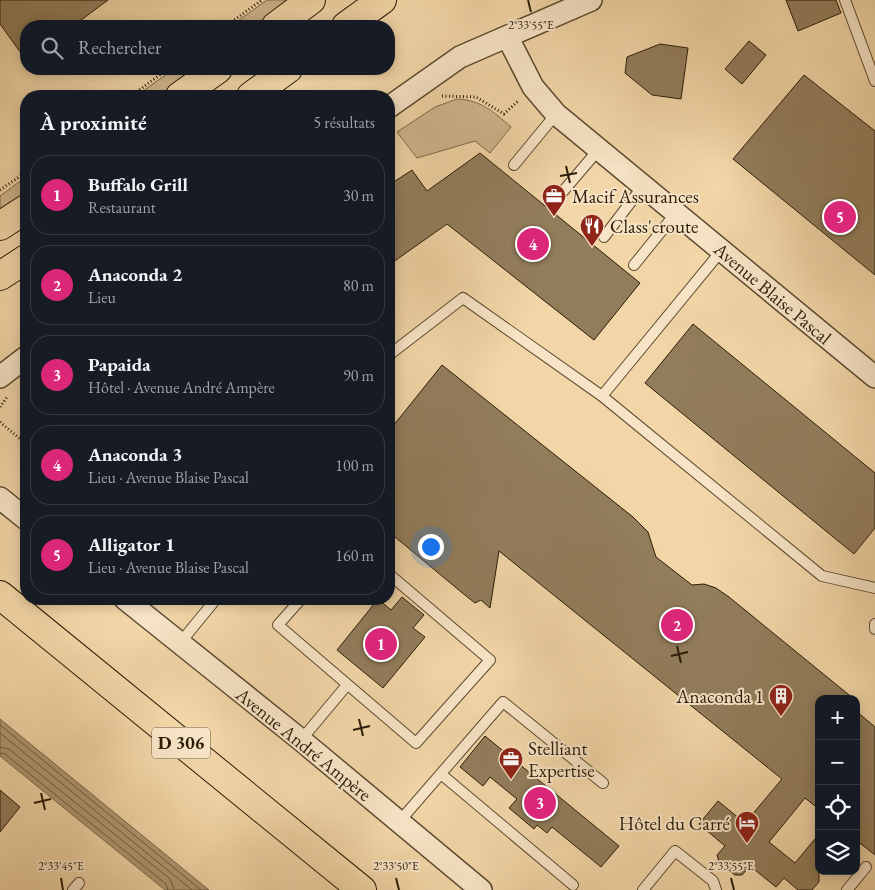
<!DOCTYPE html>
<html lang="fr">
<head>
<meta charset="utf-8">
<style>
	:root { --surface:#171b24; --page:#242831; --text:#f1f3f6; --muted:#9ea1a6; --line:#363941; --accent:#db2777 }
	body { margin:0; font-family:"EB Garamond",serif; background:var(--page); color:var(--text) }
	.controls { position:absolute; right:15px; bottom:15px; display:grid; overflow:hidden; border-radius:10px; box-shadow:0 2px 12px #0003 }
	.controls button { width:45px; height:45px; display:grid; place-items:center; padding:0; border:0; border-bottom:1px solid var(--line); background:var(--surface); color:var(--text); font:25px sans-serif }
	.you { position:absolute; left:430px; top:546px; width:18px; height:18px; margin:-12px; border:4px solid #fff; border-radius:50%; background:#1a73e8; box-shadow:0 0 0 8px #1a73e833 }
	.badge { display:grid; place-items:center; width:32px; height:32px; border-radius:50%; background:var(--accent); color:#fff; font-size:16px; font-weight:700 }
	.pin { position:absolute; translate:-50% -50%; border:2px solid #fff; box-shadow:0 1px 5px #0006 }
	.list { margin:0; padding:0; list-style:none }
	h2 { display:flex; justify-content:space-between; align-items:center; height:65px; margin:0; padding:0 20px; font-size:21px }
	h2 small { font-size:16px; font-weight:400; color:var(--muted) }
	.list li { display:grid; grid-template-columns:32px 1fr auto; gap:15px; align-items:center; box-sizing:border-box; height:80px; margin:0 10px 10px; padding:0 10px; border:1px solid var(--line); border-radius:20px }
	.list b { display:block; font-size:19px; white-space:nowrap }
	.list p { margin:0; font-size:16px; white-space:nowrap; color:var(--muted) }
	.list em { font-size:16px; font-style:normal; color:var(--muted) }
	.icon { flex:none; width:28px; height:28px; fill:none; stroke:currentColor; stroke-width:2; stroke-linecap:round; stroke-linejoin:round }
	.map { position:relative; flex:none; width:875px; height:890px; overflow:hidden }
	.search { position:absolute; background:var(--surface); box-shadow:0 2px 12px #0003; left:20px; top:20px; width:375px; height:55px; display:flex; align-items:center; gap:12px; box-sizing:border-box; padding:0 18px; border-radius:20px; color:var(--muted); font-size:19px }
	.panel { position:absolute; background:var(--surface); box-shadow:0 2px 12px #0003; left:20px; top:90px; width:375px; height:515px; border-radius:20px }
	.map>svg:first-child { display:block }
</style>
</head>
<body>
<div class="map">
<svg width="875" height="890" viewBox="0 0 875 890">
	<rect width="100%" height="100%" fill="#f2d6a7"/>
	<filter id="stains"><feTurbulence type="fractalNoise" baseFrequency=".004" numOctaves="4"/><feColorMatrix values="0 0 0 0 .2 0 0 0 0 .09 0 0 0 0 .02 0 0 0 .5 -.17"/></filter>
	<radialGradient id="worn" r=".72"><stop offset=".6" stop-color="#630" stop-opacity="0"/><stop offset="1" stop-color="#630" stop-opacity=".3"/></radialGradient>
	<g fill="#d0b68c" stroke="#7e694a">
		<path d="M267,0H289L254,26H231Z"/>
		<path d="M174,69H196L158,96H136Z"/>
		<path d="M457,99C481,100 494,112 511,127L490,153L475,141L417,158L397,132L435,107Z"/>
		<path d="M26,177V193L0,210V196Z"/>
	</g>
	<path fill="#ae9771" stroke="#7a6647" d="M0,719L209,890H165L0,756Z"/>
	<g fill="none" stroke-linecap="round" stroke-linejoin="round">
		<g stroke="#6c5a3c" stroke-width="1">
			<path d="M0,725L201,890"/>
			<path d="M0,733L192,890"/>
			<path d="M0,747L9,749L170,879L174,890"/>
			<path d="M0,753L5,754L166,884L168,890"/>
		</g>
	</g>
	<g fill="#927d5b" stroke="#2b1c08">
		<path d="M0,0H108L73,26H26V60L0,24Z"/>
		<path d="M786,0H836L841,13L798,31Z"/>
		<path d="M749,41L766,55L742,84L725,69Z"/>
		<path d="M660,44L688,48L681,99L652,95L625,73L627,57Z"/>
		<path d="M804,75L875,131V275L733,159Z"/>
		<path d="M480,153L640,283L594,340L447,224L389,265V185L412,170L427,191Z"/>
		<path d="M693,324L875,473V528L854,554L645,383Z"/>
		<path d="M442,365L633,517L648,532L656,557L692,585L704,584L716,588L729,597L854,699H819V809L805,798L769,842L795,863L819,834V882L812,890H798L784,878L776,887L750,866L742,875H735L719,862L717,855L725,846L699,824L718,801L745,823L782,779L499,551L490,608L481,600L475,603L460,591L389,532V431Z"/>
		<path d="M402,597L424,615L413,628L425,637L383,688L337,650L378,599L391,610Z"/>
		<path d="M856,711L875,727V855L856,840Z"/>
		<path d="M485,736L619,846L601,867L552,827L547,833L537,825L534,829L509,808L517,799L490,777L483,786L460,767Z"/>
		<path d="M0,790L20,807L0,832Z"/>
	</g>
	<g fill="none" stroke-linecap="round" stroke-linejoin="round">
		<defs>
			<g id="lane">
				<path d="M845,0L875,81"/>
				<path d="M514,165L556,114"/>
				<path d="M554,202L599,149"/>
				<path d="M604,237L643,186"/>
				<path d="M634,265L676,213"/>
				<path d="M389,355L463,298L602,396L822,576L875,588"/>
				<path d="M602,396L722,250"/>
				<path d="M301,599L278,625L416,743L490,660L389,574"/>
				<path d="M875,624V629"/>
				<path d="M180,643L216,599"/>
				<path d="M301,740L347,685"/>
				<path d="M441,774L573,885"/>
				<path d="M399,822L503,702L603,783"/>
				<path d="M73,890L79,883"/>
				<path d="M643,890L675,851L713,881L716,890"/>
				<path d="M847,890L866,867"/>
			</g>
			<g id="street">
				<path d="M508,38L533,87L556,114L875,377"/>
				<path d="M389,107L460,57L591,0"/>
				<path d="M0,377L26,357"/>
				<path d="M0,498L26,519"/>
				<path d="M125,599L301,740L481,890"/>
			</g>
			<g id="primary">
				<path d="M276,26L311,0"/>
				<path d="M346,26L382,0"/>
				<path d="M180,96L218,69"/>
				<path d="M251,96L288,69"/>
				<path d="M0,226L26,209"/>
				<path d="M0,276L26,259"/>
				<path d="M0,595L362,890"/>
			</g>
		</defs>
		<use href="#lane" stroke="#5d4a30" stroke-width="12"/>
		<use href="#street" stroke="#5d4a30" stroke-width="24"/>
		<use href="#primary" stroke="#2b1c08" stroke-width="30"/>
		<g stroke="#2b1c08" stroke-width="3" stroke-dasharray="1 2.5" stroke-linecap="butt">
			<path d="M226,26L262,0"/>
			<path d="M131,96L168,69"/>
			<path d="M442,96L476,97L504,114L518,101"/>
			<path d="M0,190L26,172"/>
			<path d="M0,407L7,397"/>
			<path d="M0,422L26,444"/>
		</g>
		<use href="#lane" stroke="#f7e4c6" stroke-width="10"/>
		<use href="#street" stroke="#f7e4c6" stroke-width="21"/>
		<use href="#primary" stroke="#f2d6a7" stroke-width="28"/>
	</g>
	<path fill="none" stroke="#2b1c08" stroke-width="2" d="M528,0L531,12M566,166L570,183M560,176L577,173M677,646L681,663M671,656L688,652M359,719L363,736M353,730L370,726M41,793L45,810M34,803L51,799M61,878L63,890M396,878L399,890M731,878L734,890"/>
	<defs>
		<symbol id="office-pin" viewBox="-11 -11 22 30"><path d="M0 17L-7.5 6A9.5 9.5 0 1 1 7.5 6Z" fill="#8f2418" stroke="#f7e4c6"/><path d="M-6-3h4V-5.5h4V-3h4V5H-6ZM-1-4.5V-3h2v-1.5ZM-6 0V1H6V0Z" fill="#fff"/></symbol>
		<symbol id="restaurant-pin" viewBox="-11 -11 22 30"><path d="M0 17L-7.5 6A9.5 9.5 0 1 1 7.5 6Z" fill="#8f2418" stroke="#f7e4c6"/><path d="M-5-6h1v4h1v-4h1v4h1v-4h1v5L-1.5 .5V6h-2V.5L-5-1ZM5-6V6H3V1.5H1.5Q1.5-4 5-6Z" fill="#fff"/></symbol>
		<symbol id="building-pin" viewBox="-11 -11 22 30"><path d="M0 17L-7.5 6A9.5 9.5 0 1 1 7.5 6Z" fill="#8f2418" stroke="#f7e4c6"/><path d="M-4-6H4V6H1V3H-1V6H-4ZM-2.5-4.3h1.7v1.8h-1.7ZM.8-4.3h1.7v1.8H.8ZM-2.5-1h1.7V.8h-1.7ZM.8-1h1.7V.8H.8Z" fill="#fff"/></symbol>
		<symbol id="hotel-pin" viewBox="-11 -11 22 30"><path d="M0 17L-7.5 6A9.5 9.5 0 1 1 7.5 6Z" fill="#8f2418" stroke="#f7e4c6"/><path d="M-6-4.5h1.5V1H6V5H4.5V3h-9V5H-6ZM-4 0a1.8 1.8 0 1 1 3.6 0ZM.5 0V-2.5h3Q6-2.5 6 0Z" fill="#fff"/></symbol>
	</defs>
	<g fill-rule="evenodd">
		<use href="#office-pin" x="540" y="182" width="28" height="38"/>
		<use href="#restaurant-pin" x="578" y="212" width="28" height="38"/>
		<use href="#building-pin" x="767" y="682" width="28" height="38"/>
		<use href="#office-pin" x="497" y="745" width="28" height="38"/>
		<use href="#hotel-pin" x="733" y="809" width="28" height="38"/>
	</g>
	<g text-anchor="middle" stroke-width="4" stroke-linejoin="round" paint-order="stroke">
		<rect fill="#f7e4c6" stroke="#685841" stroke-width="1" x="152" y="727.5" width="58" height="31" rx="4"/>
		<g font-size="18" font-weight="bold" fill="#2b1c08">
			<text x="181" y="749">D 306</text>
		</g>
		<g font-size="19" fill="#2b1c08" stroke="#f7e4c6" text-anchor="start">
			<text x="572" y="203">Macif Assurances</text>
			<text x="610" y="233">Class'croute</text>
			<text x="764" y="703" text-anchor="end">Anaconda 1</text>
			<text x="528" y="755">Stelliant<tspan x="528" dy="22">Expertise</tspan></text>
			<text x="730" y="830" text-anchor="end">Hôtel du Carré</text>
		</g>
		<g font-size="19" fill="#2b1c08" stroke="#f7e4c6">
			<text transform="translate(773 293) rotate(40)" y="7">Avenue Blaise Pascal</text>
			<text transform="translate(304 744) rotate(39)" y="7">Avenue André Ampère</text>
		</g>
	</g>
	<g font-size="12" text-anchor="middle" fill="#2b1c08" stroke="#f7e4c6" stroke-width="4" stroke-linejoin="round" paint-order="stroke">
		<text x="531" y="29">2°33'55"E</text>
		<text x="61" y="870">2°33'45"E</text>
		<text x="396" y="870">2°33'50"E</text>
		<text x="731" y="870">2°33'55"E</text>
	</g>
	<rect width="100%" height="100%" filter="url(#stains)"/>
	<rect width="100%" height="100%" fill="url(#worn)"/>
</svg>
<div class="controls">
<button>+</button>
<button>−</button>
<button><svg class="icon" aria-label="locate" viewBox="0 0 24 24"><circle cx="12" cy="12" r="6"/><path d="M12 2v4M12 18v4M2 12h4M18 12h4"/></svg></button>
<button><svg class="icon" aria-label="layers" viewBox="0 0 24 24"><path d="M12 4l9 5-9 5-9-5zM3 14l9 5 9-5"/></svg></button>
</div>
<div class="you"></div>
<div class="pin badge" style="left:381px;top:644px">1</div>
<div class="pin badge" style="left:677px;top:625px">2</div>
<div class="pin badge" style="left:540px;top:803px">3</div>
<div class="pin badge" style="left:533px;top:244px">4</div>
<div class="pin badge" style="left:840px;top:217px">5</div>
<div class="search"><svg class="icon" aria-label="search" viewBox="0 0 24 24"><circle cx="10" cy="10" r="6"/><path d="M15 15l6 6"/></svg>Rechercher</div>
<section class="panel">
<h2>À proximité<small>5 résultats</small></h2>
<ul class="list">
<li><span class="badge">1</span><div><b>Buffalo Grill</b><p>Restaurant</p></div><em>30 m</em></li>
<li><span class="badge">2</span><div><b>Anaconda 2</b><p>Lieu</p></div><em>80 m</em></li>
<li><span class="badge">3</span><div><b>Papaida</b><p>Hôtel · Avenue André Ampère</p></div><em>90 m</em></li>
<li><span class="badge">4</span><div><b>Anaconda 3</b><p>Lieu · Avenue Blaise Pascal</p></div><em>100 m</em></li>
<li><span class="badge">5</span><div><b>Alligator 1</b><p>Lieu · Avenue Blaise Pascal</p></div><em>160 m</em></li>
</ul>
</section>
</div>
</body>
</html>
